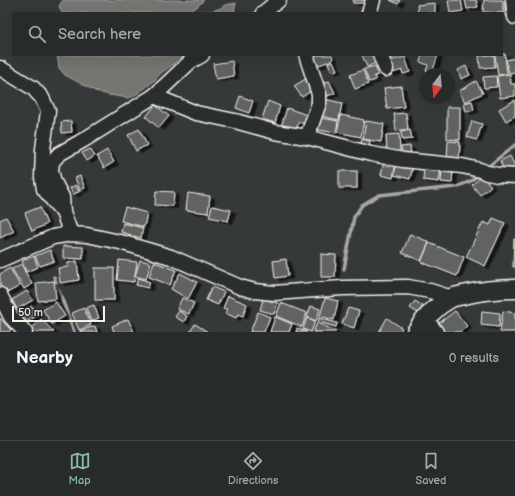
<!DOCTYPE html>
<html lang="en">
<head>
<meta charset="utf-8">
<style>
	:root { --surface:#282b2b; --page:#343737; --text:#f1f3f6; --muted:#a5a7a9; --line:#444747; --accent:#8abfa5 }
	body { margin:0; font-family:"Balsamiq Sans",sans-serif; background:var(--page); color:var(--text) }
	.compass { position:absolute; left:419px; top:68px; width:36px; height:36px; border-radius:50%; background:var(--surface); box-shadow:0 4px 16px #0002; rotate:196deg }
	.scale { position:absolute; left:12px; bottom:10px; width:93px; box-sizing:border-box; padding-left:4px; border:2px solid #f4f1e8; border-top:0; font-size:11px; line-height:14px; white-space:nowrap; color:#f4f1e8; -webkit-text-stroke:3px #2a2d2e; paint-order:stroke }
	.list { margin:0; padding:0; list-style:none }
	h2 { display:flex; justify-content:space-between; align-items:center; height:52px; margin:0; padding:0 16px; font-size:17px }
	h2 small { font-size:13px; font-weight:400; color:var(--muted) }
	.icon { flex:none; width:22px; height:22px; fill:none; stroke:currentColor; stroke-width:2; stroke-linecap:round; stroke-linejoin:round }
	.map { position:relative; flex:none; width:515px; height:332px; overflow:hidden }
	.search { position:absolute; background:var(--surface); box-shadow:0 4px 16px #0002; left:12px; right:12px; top:12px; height:44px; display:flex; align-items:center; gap:10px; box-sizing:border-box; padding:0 14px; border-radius:0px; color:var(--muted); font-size:15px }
	.sheet { height:108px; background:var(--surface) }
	nav { display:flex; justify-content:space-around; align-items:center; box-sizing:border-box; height:56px; border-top:1px solid var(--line); background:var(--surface); font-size:11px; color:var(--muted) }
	nav a { display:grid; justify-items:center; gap:2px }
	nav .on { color:var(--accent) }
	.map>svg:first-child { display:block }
</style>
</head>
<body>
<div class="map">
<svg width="515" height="332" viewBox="0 0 515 332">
	<defs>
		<filter id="shadow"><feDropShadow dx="4.5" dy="2.5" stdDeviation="0" flood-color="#0009"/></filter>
	</defs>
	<rect width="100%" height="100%" fill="#363939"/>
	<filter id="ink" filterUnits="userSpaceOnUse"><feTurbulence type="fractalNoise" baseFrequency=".025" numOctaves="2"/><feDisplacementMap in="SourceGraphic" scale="8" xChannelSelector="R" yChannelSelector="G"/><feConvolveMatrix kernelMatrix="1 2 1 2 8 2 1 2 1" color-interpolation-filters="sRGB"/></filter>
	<g filter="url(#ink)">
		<g fill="#757572" stroke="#a8a7a1">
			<path d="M63,0H204L197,7L187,13H142L130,12L128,13H62L59,6Z"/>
			<path d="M236,3L234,13H200L201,11H212L221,8L225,5Z"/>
			<path d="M57,55H193L178,61L161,73L154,81L149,85L134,96L128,98L109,95L95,91L65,75L59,68Z"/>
		</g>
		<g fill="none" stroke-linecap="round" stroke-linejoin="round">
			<g stroke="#a8a7a1" stroke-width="3.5">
				<path d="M485,169L515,145"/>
				<path d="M344,269L354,217L362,205L379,195L456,187L471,181L479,174"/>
				<path d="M54,277L74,332"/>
			</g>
		</g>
		<g fill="#616362" stroke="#f4f1e8" filter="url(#shadow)">
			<rect x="353" y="0" width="16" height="3"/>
			<path d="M390,0H400L398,4Z"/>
			<path d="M448,0H461L463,11L450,13Z"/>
			<path d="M465,0H476L478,7L467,9Z"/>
			<path d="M484,0H503V13L483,12Z"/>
			<path d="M505,0H511L510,16H505Z"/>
			<path d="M435,3V13H418L417,5Z"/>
			<path d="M502,54H505L507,74L498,75L495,55Z"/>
			<path d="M312,55H332L333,60L316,66Z"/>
			<path d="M362,55H377L380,61L367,67Z"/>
			<path d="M382,55H400L401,56L384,60Z"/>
			<path d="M422,55H438L432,73L426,71L428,65L420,62Z"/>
			<path d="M494,55L495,67L480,68L479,56Z"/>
			<path d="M405,57L410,72L403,74L402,70L390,74L386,62Z"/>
			<path d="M515,58V72L509,73L506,60Z"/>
			<path d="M232,61L234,76L216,79L213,64Z"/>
			<path d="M333,61L337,70L332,72L328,63Z"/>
			<path d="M375,66L378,75L374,76L376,80L369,82L364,69Z"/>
			<path d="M466,66L470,75L461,79L458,70Z"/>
			<path d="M363,70L368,84L355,89L350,75Z"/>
			<path d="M510,74L511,84H515V96L500,98L497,76Z"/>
			<path d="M496,76L497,87L484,88L483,77Z"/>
			<path d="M307,78L314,89L302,97L294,86Z"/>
			<path d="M329,81L335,93L325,97L319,85Z"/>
			<path d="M476,81L483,93L465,102L459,91Z"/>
			<path d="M401,86L404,107L387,109L384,88Z"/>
			<path d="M240,96L253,101L249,113L236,108Z"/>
			<path d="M324,99L342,103L339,120L321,116Z"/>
			<path d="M515,100V116L506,121L499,109Z"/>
			<path d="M268,101L280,106L275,123L262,119Z"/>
			<path d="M472,101L474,110L466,112L464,103Z"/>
			<path d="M155,105L169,116L159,128L146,117Z"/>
			<path d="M447,107H460V140L447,139Z"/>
			<path d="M287,108L307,115L304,124L299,122L295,133L281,127Z"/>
			<path d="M406,113L408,129L396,131L394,114Z"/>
			<path d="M341,115L364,120L361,137L337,132Z"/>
			<path d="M316,117L338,121L336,133L314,129Z"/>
			<path d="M71,121L72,132L62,133L61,122Z"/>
			<path d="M366,121L384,124L381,142L363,139Z"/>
			<path d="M472,121L482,124L477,140L467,137Z"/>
			<path d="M139,129L147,145L136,151L128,135Z"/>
			<path d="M410,130L412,139L402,140L401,132Z"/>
			<path d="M399,134L400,152L387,153L386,135Z"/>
			<path d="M362,139L370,141L368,151L360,149Z"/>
			<path d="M448,141L460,142L459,162L447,161Z"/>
			<path d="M410,146L411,156L403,157L401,147Z"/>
			<path d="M90,149L95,156L87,161L82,153Z"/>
			<path d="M107,150L114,162L104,168L97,156Z"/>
			<path d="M510,156L515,166V168L506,173L500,161Z"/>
			<path d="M384,160L396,163L393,178L381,175Z"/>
			<path d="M397,162L413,165L410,179L394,175Z"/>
			<path d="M424,167L441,169L439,182L423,180Z"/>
			<path d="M442,169L453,170L452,183L441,182Z"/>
			<rect x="339" y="171" width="18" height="17"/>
			<path d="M80,176L85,188L80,190L75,178Z"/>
			<path d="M482,176L491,186L480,195L472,185Z"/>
			<path d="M76,185L79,192L73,194L70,188Z"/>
			<path d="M156,191L174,192L173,206L155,205Z"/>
			<path d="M188,193L210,196L208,213L186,210Z"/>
			<path d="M212,206L231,210L228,221L209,217Z"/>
			<path d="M40,207L47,224L32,231L25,213Z"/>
			<path d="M125,207L147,213L144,227L121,221Z"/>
			<path d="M6,217L14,231L0,238V220Z"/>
			<path d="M493,218L505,223L485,266L466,257L483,222L490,225Z"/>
			<path d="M123,223L143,228L141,238L121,232Z"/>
			<path d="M410,234L429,242L421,261L402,253Z"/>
			<path d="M514,239H515V267H513Z"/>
			<path d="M429,243L464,257L457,276L421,262Z"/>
			<path d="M63,246L83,247V259L63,258Z"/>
			<path d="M50,250L54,261L40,266L35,256Z"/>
			<path d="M321,254L336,255L335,277H321Z"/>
			<path d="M34,256L38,267L26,272L22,261Z"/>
			<path d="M286,259L288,276L275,278L273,261Z"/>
			<path d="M119,260L137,262L134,282L117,280Z"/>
			<path d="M140,260L151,263L146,279L135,276Z"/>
			<path d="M77,261L79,280L60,283L58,268L68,267V263Z"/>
			<path d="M154,262L176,270L170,285L149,277Z"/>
			<path d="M21,264L32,284L24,289L12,269Z"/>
			<path d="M10,268L20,286L5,294L0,284V274Z"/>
			<rect x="95" y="268" width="19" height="32"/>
			<path d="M180,273L197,282L188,299L171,289Z"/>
			<path d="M138,278L150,282L148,288L136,285Z"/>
			<path d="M54,281L56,299L38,301L36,283Z"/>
			<path d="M212,287L224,292L218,305L206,300Z"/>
			<path d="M27,291L33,300L17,309L12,300Z"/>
			<path d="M228,296L247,304L243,316L238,314L236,318L225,313L227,309L223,308Z"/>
			<path d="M182,298L194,303L189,314L177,309Z"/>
			<path d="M325,298L338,301L334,320L320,316Z"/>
			<path d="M263,299L278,303L274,314L260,310Z"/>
			<path d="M415,301L423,306L418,313L410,308Z"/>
			<path d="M56,302L65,316L52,324L43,310Z"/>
			<path d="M281,303L307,313L302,327L276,316Z"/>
			<path d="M94,305L99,318L91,321L86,308Z"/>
			<path d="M32,306L38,315L25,323L20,314Z"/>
			<path d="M311,306L320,309L316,321L307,317Z"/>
			<path d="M84,308L91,325L79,330L72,313Z"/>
			<path d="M348,308L359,311L354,328L342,324Z"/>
			<path d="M179,311L187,316L184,322L175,317Z"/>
			<path d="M455,311L467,326L460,332H441L435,326Z"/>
			<path d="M482,311L500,313L499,327L481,325Z"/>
			<path d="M503,311L515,313V332H500Z"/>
			<path d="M258,312L270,317L264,332H250Z"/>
			<path d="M275,317L292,324L289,332H270Z"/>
			<path d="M0,318L11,330L9,332H0Z"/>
			<path d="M307,318L315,321L311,332L303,329Z"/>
			<path d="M319,318L337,323L336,327L318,322Z"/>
			<path d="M387,318L402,328L399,332H379Z"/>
			<path d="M41,319L54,332H29Z"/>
			<path d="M128,319L134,332H114L112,326Z"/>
			<path d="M317,323L336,331V332H313Z"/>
			<path d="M195,324L208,332H190Z"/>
			<path d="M95,326L97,332H80V331Z"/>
			<path d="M297,328L307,332H296Z"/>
		</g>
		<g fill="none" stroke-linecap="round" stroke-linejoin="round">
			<defs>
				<g id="minor">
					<path d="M513,0L515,17"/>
					<path d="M263,13L279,0"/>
					<path d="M369,13L373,0"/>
					<path d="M380,55L386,69"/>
					<path d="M0,68L33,88L42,98L48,111L43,149L42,177L44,189L55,203L62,211"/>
					<path d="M154,96L191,61L202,55"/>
					<path d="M307,137L319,103V94L307,58L308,55"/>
					<path d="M71,234L63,212L62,197L54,182L51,170L52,162L59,154L82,141L154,96L196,113L235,121L275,132L307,137L371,154L403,160L462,166L480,170L487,173L498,175L515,176"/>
					<path d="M0,260L53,237L71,234L87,235L120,242L171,257L240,287L255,291L274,293L342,288L408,287L430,291L452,298"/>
					<path d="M0,295L11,317L25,332"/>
					<path d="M425,318L436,332"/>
				</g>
				<path id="major" d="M416,332C425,318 436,306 451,298C455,296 459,296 463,295C480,291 497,289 515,289"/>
			</defs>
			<use href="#minor" stroke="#f4f1e8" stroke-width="17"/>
			<use href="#major" stroke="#f4f1e8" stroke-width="21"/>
			<use href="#minor" stroke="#2a2d2e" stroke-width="14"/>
			<use href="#major" stroke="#2a2d2e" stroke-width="18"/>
		</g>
	</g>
</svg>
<svg class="compass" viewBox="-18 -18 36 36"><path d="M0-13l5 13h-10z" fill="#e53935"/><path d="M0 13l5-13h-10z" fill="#a5a7a9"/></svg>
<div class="scale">50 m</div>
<div class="search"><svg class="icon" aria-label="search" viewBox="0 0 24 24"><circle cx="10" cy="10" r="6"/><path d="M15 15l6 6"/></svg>Search here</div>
</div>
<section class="sheet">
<h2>Nearby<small>0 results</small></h2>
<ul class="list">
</ul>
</section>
<nav>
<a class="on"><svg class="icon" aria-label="map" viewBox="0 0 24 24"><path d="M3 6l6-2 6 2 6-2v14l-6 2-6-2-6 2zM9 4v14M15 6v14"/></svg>Map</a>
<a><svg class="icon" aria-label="directions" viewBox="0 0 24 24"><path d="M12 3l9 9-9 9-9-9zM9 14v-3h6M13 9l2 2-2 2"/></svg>Directions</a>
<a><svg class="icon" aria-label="saved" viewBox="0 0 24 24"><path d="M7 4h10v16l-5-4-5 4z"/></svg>Saved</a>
</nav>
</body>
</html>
